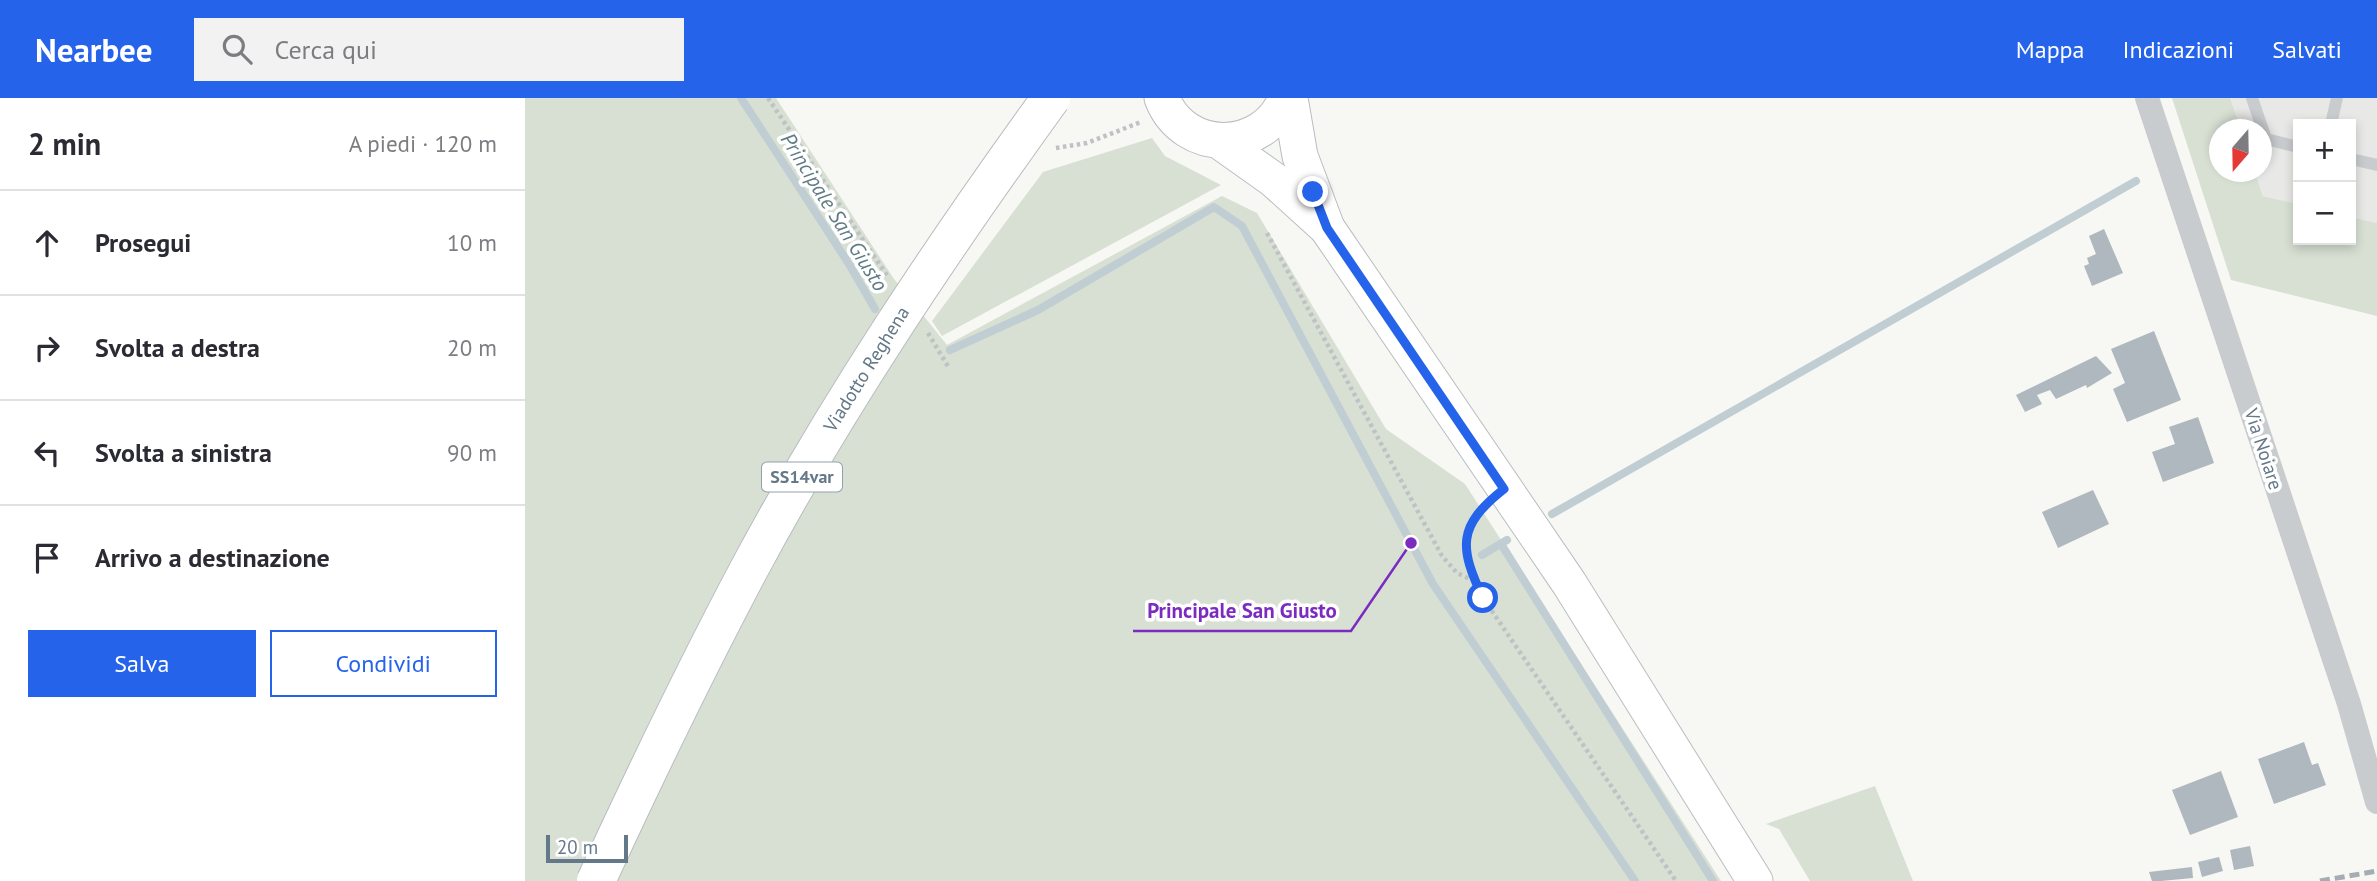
<!DOCTYPE html>
<html lang="it">
<head>
<meta charset="utf-8">
<style>
	:root { --surface:#fff; --page:#f2f2f3; --text:#2b2b33; --muted:#7c7c81; --line:#e1e1e2; --accent:#2563eb }
	body { margin:0; font-family:"PT Sans",sans-serif; background:var(--page); color:var(--text) }
	.controls { position:absolute; right:21px; top:21px; display:grid; overflow:hidden; border-radius:0px; box-shadow:0 4px 10px #0003 }
	.controls button { width:63px; height:63px; display:grid; place-items:center; padding:0; border:0; border-bottom:2px solid var(--line); background:var(--surface); color:var(--text); font:35px sans-serif }
	.compass { position:absolute; left:1684px; top:21px; width:63px; height:63px; border-radius:50%; background:var(--surface); box-shadow:0 4px 10px #0003; rotate:200deg }
	.scale { position:absolute; left:21px; bottom:18px; width:82px; box-sizing:border-box; padding-left:7px; border:4px solid #637888; border-top:0; font-size:19px; line-height:24px; white-space:nowrap; color:#637888; -webkit-text-stroke:5px #fff; paint-order:stroke }
	.stop { position:absolute; width:21px; height:21px; margin:-16px; border:5px solid #2563eb; border-radius:50%; background:#fff }
	.stop.end { background:#2563eb; border-color:#fff; box-shadow:0 2px 7px #0008 }
	.list { margin:0; padding:0; list-style:none }
	h2 { display:flex; justify-content:space-between; align-items:center; height:91px; margin:0; padding:0 28px; font-size:30px }
	h2 small { font-size:23px; font-weight:400; color:var(--muted) }
	.list li { display:grid; grid-template-columns:46px 1fr auto; gap:21px; align-items:center; box-sizing:border-box; height:105px; padding:0 28px; border-top:2px solid var(--line) }
	.list b { display:block; font-size:26px; white-space:nowrap }
	.list em { font-size:23px; font-style:normal; color:var(--muted) }
	.actions { display:flex; gap:14px; padding:21px 28px }
	.actions a { flex:1; padding:16px 0; border:2px solid var(--accent); border-radius:0px; text-align:center; font-size:24px; color:var(--accent) }
	.actions .main { background:var(--accent); color:#fff }
	.icon { flex:none; width:38px; height:38px; fill:none; stroke:currentColor; stroke-width:2; stroke-linecap:round; stroke-linejoin:round }
	.map { position:relative; flex:none; width:1852px; height:783px; overflow:hidden }
	header { display:flex; align-items:center; gap:42px; box-sizing:border-box; height:98px; padding:0 35px; background:var(--accent); color:#fff }
	header strong { font-size:33px }
	nav { display:flex; gap:38px; margin-inline-start:auto; font-size:24px }
	.search { width:490px; height:63px; background:var(--page); display:flex; align-items:center; gap:18px; box-sizing:border-box; padding:0 24px; border-radius:0px; color:var(--muted); font-size:26px }
	main { display:flex }
	aside { flex:1; background:var(--surface) }
	.map>svg:first-child { display:block }
</style>
</head>
<body>
<header>
<strong>Nearbee</strong>
<div class="search"><svg class="icon" aria-label="search" viewBox="0 0 24 24"><circle cx="10" cy="10" r="6"/><path d="M15 15l6 6"/></svg>Cerca qui</div>
<nav><a>Mappa</a><a>Indicazioni</a><a>Salvati</a></nav>
</header>
<main>
<aside>
<h2>2 min<small>A piedi · 120 m</small></h2>
<ul class="list">
<li><svg class="icon" aria-label="ahead" viewBox="0 0 24 24"><path d="M12 20V5M6 11l6-6 6 6"/></svg><div><b>Prosegui</b></div><em>10 m</em></li>
<li><svg class="icon" aria-label="right" viewBox="0 0 24 24"><path d="M7 20v-9h11M14 6l5 5-5 5"/></svg><div><b>Svolta a destra</b></div><em>20 m</em></li>
<li><svg class="icon" aria-label="left" viewBox="0 0 24 24"><path d="M17 20v-9H6M10 6l-5 5 5 5"/></svg><div><b>Svolta a sinistra</b></div><em>90 m</em></li>
<li><svg class="icon" aria-label="arrive" viewBox="0 0 24 24"><path d="M6 21V4h12l-3 4 3 4H6"/></svg><div><b>Arrivo a destinazione</b></div></li>
</ul>
<div class="actions"><a class="main">Salva</a><a>Condividi</a></div>
</aside>
<div class="map">
<svg width="1852" height="783" viewBox="0 0 1852 783">
	<rect width="100%" height="100%" fill="#f7f7f3"/>
	<path fill="#e8e9e7" d="M1705,0H1852V125L1826,119V26H1773V106L1738,98L1730,74H1736V32L1716,31Z"/>
	<g fill="#d8e0d4">
		<path d="M0,0H251L369,181L422,247L697,98L732,115L861,331L940,386L1196,783H0Z"/>
		<path d="M1647,0H1705L1716,31L1694,32V74H1730L1738,98L1773,106V142H1826V119L1852,125V218L1706,182Z"/>
		<path d="M627,40L640,58L696,87L417,238L407,223L518,74Z"/>
		<path d="M1350,688L1388,783H1285L1254,731L1241,726Z"/>
	</g>
	<g fill="none" stroke-linecap="round" stroke-linejoin="round">
		<g stroke="#c0cdd2" stroke-width="8">
			<path d="M216,0L324,166L350,211"/>
			<path d="M425,252L513,212L689,109L717,128L908,486L1110,783"/>
			<path d="M1027,416L1611,83"/>
			<path d="M976,446L1188,783"/>
			<path d="M957,457L982,442"/>
		</g>
	</g>
	<g fill="#afb8be">
		<path d="M1579,131L1598,175L1567,188L1559,168L1564,166L1562,160L1571,156L1564,138Z"/>
		<path d="M1629,233L1656,302L1602,324L1588,291L1600,285L1586,251Z"/>
		<path d="M1571,258L1587,275L1562,290L1561,287L1531,301L1525,292L1512,297L1517,306L1500,314L1491,297Z"/>
		<path d="M1673,319L1689,365L1638,384L1627,354L1650,346L1644,329Z"/>
		<path d="M1568,392L1584,426L1533,450L1517,414Z"/>
		<path d="M1779,644L1787,667L1793,665L1801,687L1749,706L1733,661Z"/>
		<path d="M1696,673L1713,719L1665,737L1647,692Z"/>
		<path d="M1725,748L1729,768L1709,772L1705,752Z"/>
		<path d="M1694,759L1698,773L1677,779L1673,764Z"/>
		<path d="M1667,769L1668,780L1636,783H1627L1624,774Z"/>
	</g>
	<g fill="none" stroke-linecap="round" stroke-linejoin="round">
		<defs>
			<g id="secondary">
				<path d="M637,0C659,57 739,56 761,0"/>
				<path d="M694,43L749,82L802,130L775,58L765,0"/>
				<path d="M802,130L1044,485L1230,783"/>
			</g>
		</defs>
		<use href="#secondary" stroke="#b8bec2" stroke-width="37"/>
		<g stroke="#bfc2c4" stroke-width="4.5" stroke-dasharray="3.5 3.5" stroke-linecap="butt">
			<path d="M243,0L363,179"/>
			<path d="M531,50L562,45L616,24"/>
			<path d="M742,135L917,458L932,475L949,483"/>
			<path d="M403,235L424,270"/>
			<path d="M956,409C934,447 940,462 958,500L1151,783"/>
		</g>
		<g stroke="#c9cccf" stroke-width="12">
			<path d="M1727,0L1741,41L1773,49"/>
			<path d="M1806,26L1812,0"/>
			<path d="M1826,61L1852,67"/>
		</g>
		<path stroke="#c9cccf" stroke-width="24" d="M1622,0L1824,606L1852,704"/>
		<use href="#secondary" stroke="#fff" stroke-width="35"/>
		<path stroke="#a6adb2" stroke-width="5" stroke-dasharray="10 5" stroke-linecap="butt" d="M1795,783L1852,773"/>
		<defs>
			<path id="highway-bridge" d="M71,783C119,679 169,575 223,473C311,308 416,152 526,0"/>
		</defs>
		<use href="#highway-bridge" stroke="#b8bcbf" stroke-width="40" stroke-linecap="butt"/>
		<use href="#highway-bridge" stroke="#fff" stroke-width="38"/>
	</g>
	<g fill="none" stroke-linecap="round" stroke-linejoin="round">
		<path stroke="#2563eb" stroke-width="9" d="M788,94L802,130L979,391C932,428 934,449 958,500"/>
	</g>
	<g text-anchor="middle" stroke-width="7" stroke-linejoin="round" paint-order="stroke">
		<rect fill="#fff" stroke="#92a0ac" stroke-width="2" x="237" y="364.5" width="80" height="29" rx="5"/>
		<g font-size="18" font-weight="bold" fill="#637888">
			<text x="277" y="385">SS14var</text>
		</g>
		<g font-size="19" fill="#637888" stroke="#fff">
			<text transform="translate(341 271) rotate(-58)" y="7">Viadotto Reghena</text>
			<text transform="translate(1739 351) rotate(72)" y="7">Via Noiare</text>
		</g>
		<g font-size="21" font-style="italic" fill="#5f7b84" stroke="#fff">
			<text transform="translate(309 114) rotate(58)" y="7">Principale San Giusto</text>
		</g>
	</g>
	<path fill="none" stroke="#7b2cbf" stroke-width="2.5" d="M886 445L826 533H608"/>
	<circle fill="#7b2cbf" stroke="#fff" stroke-width="2.5" cx="886" cy="445" r="7"/>
	<g font-size="21" text-anchor="middle" font-weight="bold" fill="#7b2cbf" stroke="#fff" stroke-width="7" stroke-linejoin="round" paint-order="stroke">
		<text x="717" y="520">Principale San Giusto</text>
	</g>
</svg>
<div class="controls">
<button>+</button>
<button>−</button>
</div>
<svg class="compass" viewBox="-18 -18 36 36"><path d="M0-13l5 13h-10z" fill="#e53935"/><path d="M0 13l5-13h-10z" fill="#7c7c81"/></svg>
<div class="scale">20 m</div>
<div class="stop" style="left:958px;top:500px"></div>
<div class="stop end" style="left:788px;top:94px"></div>
</div>
</main>
</body>
</html>
